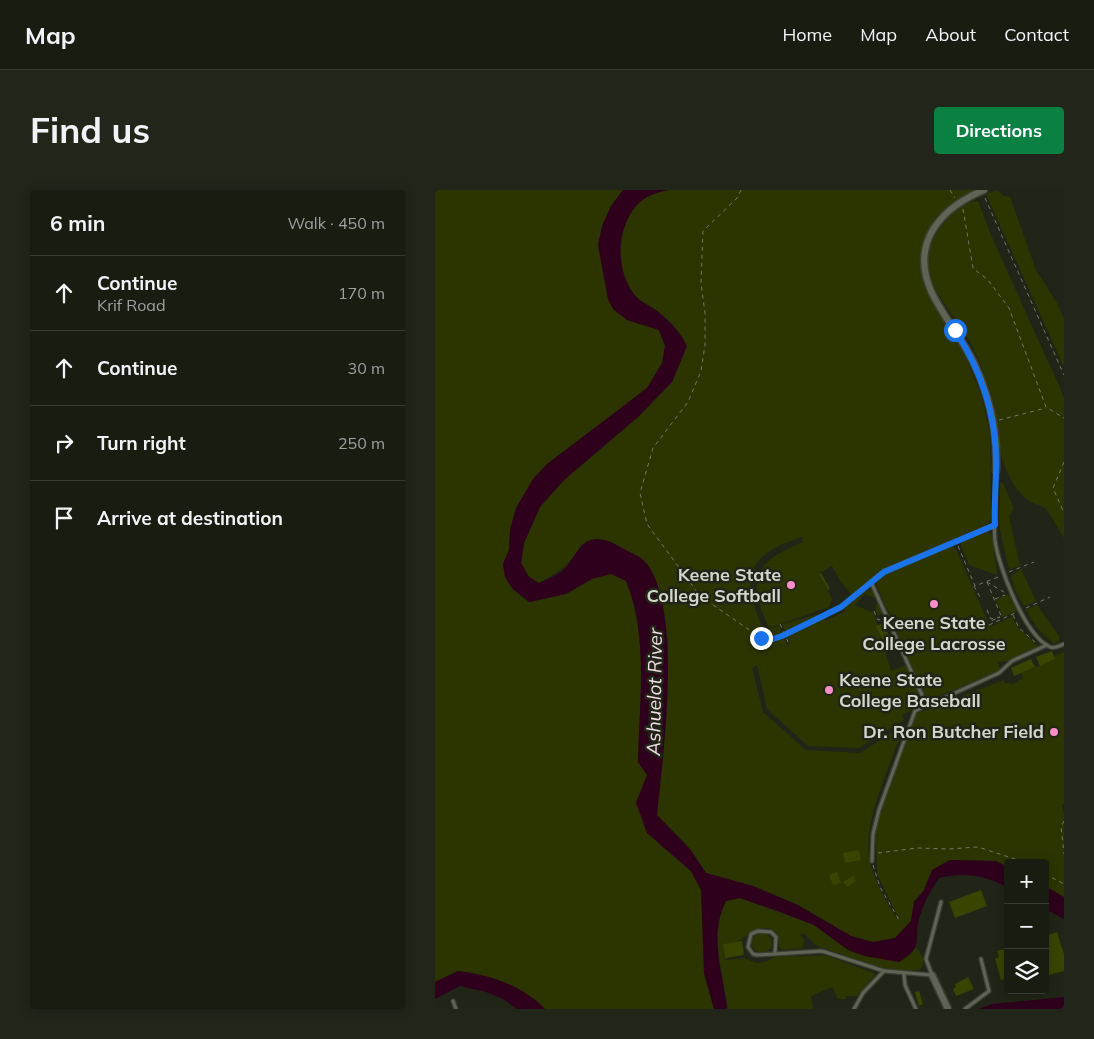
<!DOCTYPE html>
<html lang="en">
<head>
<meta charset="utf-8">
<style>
	:root { --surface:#191c11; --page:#22251a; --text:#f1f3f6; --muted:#9fa19f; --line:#373a31; --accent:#0b8043 }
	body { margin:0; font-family:Mulish,sans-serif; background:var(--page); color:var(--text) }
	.controls { position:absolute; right:15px; bottom:15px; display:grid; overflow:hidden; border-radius:5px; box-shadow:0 2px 12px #0003 }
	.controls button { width:45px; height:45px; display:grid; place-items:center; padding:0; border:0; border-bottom:1px solid var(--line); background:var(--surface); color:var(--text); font:25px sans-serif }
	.stop { position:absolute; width:15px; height:15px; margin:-11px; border:4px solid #1a73e8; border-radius:50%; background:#fff }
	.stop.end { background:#1a73e8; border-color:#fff; box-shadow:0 1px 5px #0008 }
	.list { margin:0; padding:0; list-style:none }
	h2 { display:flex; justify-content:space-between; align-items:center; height:65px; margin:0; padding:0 20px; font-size:21px }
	h2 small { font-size:16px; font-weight:400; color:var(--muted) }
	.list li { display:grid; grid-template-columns:32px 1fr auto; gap:15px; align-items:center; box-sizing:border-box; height:75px; padding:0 20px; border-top:1px solid var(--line) }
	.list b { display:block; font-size:19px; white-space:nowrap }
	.list p { margin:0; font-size:16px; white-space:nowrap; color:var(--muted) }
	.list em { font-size:16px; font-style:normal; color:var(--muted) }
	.icon { flex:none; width:28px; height:28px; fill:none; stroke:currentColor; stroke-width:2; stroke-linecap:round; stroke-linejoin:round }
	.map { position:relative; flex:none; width:629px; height:819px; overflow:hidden; border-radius:5px }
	header { display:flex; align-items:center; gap:30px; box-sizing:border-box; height:70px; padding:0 25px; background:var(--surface); border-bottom:1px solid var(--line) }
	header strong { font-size:24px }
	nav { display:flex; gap:28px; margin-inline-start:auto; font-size:18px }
	.intro { display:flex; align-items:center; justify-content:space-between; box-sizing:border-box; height:120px; padding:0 30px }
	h1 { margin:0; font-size:35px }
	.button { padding:12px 22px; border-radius:5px; background:var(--accent); color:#fff; font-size:18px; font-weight:700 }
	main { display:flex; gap:30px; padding:0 30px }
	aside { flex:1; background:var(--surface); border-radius:5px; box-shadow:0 2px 12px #0003 }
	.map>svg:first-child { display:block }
</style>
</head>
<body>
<header>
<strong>Map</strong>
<nav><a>Home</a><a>Map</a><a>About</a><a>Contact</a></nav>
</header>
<div class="intro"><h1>Find us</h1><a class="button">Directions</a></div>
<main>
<aside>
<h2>6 min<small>Walk · 450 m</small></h2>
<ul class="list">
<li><svg class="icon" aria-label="ahead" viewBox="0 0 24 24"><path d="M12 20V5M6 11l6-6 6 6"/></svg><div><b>Continue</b><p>Krif Road</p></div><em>170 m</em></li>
<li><svg class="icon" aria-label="ahead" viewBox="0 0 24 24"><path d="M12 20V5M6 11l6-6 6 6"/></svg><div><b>Continue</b></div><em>30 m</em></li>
<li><svg class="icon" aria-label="right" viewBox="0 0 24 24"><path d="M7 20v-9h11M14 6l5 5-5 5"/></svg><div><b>Turn right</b></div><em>250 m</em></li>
<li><svg class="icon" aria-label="arrive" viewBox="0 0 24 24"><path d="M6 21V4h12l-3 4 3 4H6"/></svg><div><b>Arrive at destination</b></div></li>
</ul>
</aside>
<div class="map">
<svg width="629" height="819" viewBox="0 0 629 819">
	<rect width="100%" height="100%" fill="#212517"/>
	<g fill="#2c3500">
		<path d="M0,0H188L176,16L167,36L163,55L173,109L192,130L224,140L230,156L227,173L212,198L181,222L81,318L75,340L74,360L68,374L70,387L77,399L94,412L131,404L157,389L176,384L191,391C214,446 204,514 203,572L212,585L201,613L225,655L256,681L267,700L269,783L279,819H110L99,808L23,781L0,792Z"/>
		<path d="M234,0H544L527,7L501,27L486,60L487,86L495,107L529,162L547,207L555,245L556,328L553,334L447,380L418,406L406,392L397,376L384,383L397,409L394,417L334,438C311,389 319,372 368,352L367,347C309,365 306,389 329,441L344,435L352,455L347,458L356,453L352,447L355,444L391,427L390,431L411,421L408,418C417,411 429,395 440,402L449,421L448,423L443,425L440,419L443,409L430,404L420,415L439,423L456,481L472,475C480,493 495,518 467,524L469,530L424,558L373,556L332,519L322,475L317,478L328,522L371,560L425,563L470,534C458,568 428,631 434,666C438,689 450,709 462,729L463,727L442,684L441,636L481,524L569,490L570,494L574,492L576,495L583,492V490L588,488L586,483L620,469L619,466L629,462V614L627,615L629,625V707L610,696V673H573V677L561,671L515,670L497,680L489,700L479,712L476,731L460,748L438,752L416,746L363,715L318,696L271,683L255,659L222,625L231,520L233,452L224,398L187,358L177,352L147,354C134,375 126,381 104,393L94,387L86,373L89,353L105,317L129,290L203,227L237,192L252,156C245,141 233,128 219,119C212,114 203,110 198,103C184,83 182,54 191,33C200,12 211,4 234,0Z"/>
		<path d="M562,0L568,6L575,7L601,80L622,113L629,129V177L551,4Z"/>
		<path d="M543,11L556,45L629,207V348C623,339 618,327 611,319C607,315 602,315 598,313C587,308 578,294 573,284C560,259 565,230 556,203C551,187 544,170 536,154C514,113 467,79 512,30C520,21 530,12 543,11Z"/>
		<path d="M565,292L568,293L579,319L574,326L585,376L574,379L564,336Z"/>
		<path d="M552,341L557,345L562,385L534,375L526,356L527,351Z"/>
		<path d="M515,355L521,359L555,437L577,427L583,438L604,457L573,471L563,472L565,480L497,509L492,507L488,502L441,393L447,385Z"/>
		<path d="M586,379L601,411L589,416L580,400L576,386Z"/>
		<path d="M573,404L582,421L568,427L561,410Z"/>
		<path d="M602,415L624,446V451L619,454L602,438L591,420Z"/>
		<path d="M387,423L388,424L350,441L347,434Z"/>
		<path d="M305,708L379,735L413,760L430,766L464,772L476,764L481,757C486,765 493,772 484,780H457L440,776L382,756L370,744H364L369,749L368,758L346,760L344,757L342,743C328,731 315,744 303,751C299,753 292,753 288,754L290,770L309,768L321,773L331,772L339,767L390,765L441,784L422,806H412L410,809H403L397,797L376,806L378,819H293C288,782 274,746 291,711Z"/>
		<circle cx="327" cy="753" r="10"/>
	</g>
	<g fill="#2e001c">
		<path d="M188,0H234C211,4 200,12 191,33C182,54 184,83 198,103C203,111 214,115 222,121C235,131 245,142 252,156L237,192L203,227L129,290L105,317L89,353L86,373L94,387L104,393C112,389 121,386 127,381C140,371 143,349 162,349C171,349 180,354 187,358C196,363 206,366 212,374C248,423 228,565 222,625L255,659L271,683L318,696L363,715L416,746L438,752L460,748L476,731L479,712L489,700L497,680L515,670L561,671L573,677V698C551,685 528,682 504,688C496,700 489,712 485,726C477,751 491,755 464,772L430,766L413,760L379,735L343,721L305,708L291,711C273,746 288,782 292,819H279L269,783L266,700L256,681L212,643L201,613L212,585L203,572C204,514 214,446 191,391L176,384L157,389L131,404L94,412L78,399L70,387L68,374L74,360L75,340L81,318L98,289L112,274L212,198L227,173L230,156L224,140L192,130L178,119L173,109L163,55L167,36L176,16Z"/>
		<path d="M610,696L629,707V729L610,719Z"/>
		<path d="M23,781C57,785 85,795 110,819H82L68,809L51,802L25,796L0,809V792Z"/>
		<path d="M629,807V819H543L557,814Z"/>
	</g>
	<g fill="#384400">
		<path d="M386,383L395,399L393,400L384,384Z"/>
		<path d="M449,433L454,446L450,448L451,452L449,453L441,436Z"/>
		<path d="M617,461L620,469L605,476L601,467Z"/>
		<path d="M596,469L600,477L579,486L576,478Z"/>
		<path d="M424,660L426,670L410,673L408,663Z"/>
		<path d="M402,682L406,693L398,695L394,685Z"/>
		<path d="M418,686L421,691L412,697L408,692Z"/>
		<path d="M546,700L552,716L520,728L514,712Z"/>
		<path d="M622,742L629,764V781L610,786V746Z"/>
		<path d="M307,751L309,765L290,768L288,754Z"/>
		<path d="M573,758V788L566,790L560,769L564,767L562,761Z"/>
		<path d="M533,787L539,799L521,806L518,799L521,797L520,794Z"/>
		<path d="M484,801L488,814L484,816L480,802Z"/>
	</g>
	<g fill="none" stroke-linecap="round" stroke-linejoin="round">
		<defs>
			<g id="lane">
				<path d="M561,281C560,304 558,327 560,350C563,376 590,446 615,457C620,459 624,456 629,454"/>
				<path d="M436,392L491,514"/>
				<path d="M413,411L449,381L559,335"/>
				<path d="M437,671L438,644L444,620L480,521L564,483L577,471L612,455"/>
				<path d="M340,763L341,747L336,742L323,741L316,744L313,757L318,764L322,765L387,761L449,781L497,785L491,769L506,712"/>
				<path d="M469,784L470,795L481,819"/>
				<path d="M18,811L21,819"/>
				<path d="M419,819L428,803L449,781"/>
				<path d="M530,819L554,801L546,769"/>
			</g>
			<g id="street">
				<path d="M549,0C506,18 475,52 496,101C508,127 527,148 539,173C555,207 563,244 561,281"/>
				<path d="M497,785L513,819"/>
			</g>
		</defs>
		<use href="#lane" stroke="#3b3e33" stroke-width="5.5"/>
		<use href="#street" stroke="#3b3e33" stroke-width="9"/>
		<g stroke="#74776c" stroke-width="1" stroke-dasharray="4 4" stroke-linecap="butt">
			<path d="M306,0L302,8L268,41L266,93L270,123V155L266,181L253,212L218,258L205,303L212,334L265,406L326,448C343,451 394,427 409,415"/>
			<path d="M515,0L520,8"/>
			<path d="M550,8L629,185"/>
			<path d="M528,19L538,78L553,90L574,118L611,217L629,228"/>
			<path d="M564,230L611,218"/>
			<path d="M629,272L618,298L629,323"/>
			<path d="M523,356L540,396L563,387"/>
			<path d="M574,382L599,372"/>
			<path d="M552,392L567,428"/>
			<path d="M552,392L572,404"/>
			<path d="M539,396L545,407"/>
			<path d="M560,409L570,405"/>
			<path d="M591,418L615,407"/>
			<path d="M552,420L556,429L565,427L556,431L557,433"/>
			<path d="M439,421L443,430L447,429"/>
			<path d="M578,425L584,438L600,452"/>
			<path d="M345,434L354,454"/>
			<path d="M554,435L580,423"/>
			<path d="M629,631L626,637L629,664"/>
			<path d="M443,663L482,658L514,659L543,657L592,673"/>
			<path d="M438,675L445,697L464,730"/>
			<path d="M610,684L629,694"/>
		</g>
		<use href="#lane" stroke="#606454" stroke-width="3"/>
		<use href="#street" stroke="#606454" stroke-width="6"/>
	</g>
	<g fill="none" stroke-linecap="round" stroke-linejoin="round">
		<path stroke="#1a73e8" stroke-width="6" d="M326,448L335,450L347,446L390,425L406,417L449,382L560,335C559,315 561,296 561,277C562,226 547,182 520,140"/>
	</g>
	<g fill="#fa8fc7" stroke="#212517" stroke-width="2">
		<circle cx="356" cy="395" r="5"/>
		<circle cx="499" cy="414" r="5"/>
		<circle cx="394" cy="500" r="5"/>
		<circle cx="619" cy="542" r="5"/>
	</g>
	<g text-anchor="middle" stroke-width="5" stroke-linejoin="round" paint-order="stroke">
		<g font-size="18" font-weight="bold" fill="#d3d6cd" stroke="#212517" text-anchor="end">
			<text x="346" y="391">Keene State<tspan x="346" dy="21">College Softball</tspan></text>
			<text x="499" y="439" text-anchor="middle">Keene State<tspan x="499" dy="21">College Lacrosse</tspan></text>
			<text x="404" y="496" text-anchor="start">Keene State<tspan x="404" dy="21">College Baseball</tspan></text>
			<text x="609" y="548">Dr. Ron Butcher Field</text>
		</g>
		<g font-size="19" font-style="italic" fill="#f4dde8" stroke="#212517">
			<text transform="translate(219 502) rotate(-89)" y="7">Ashuelot River</text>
		</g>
	</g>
</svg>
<div class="controls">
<button>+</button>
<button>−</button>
<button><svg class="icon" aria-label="layers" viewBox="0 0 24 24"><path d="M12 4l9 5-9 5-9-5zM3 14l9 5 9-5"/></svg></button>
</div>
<div class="stop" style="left:520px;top:140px"></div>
<div class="stop end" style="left:326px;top:448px"></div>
</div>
</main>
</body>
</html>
